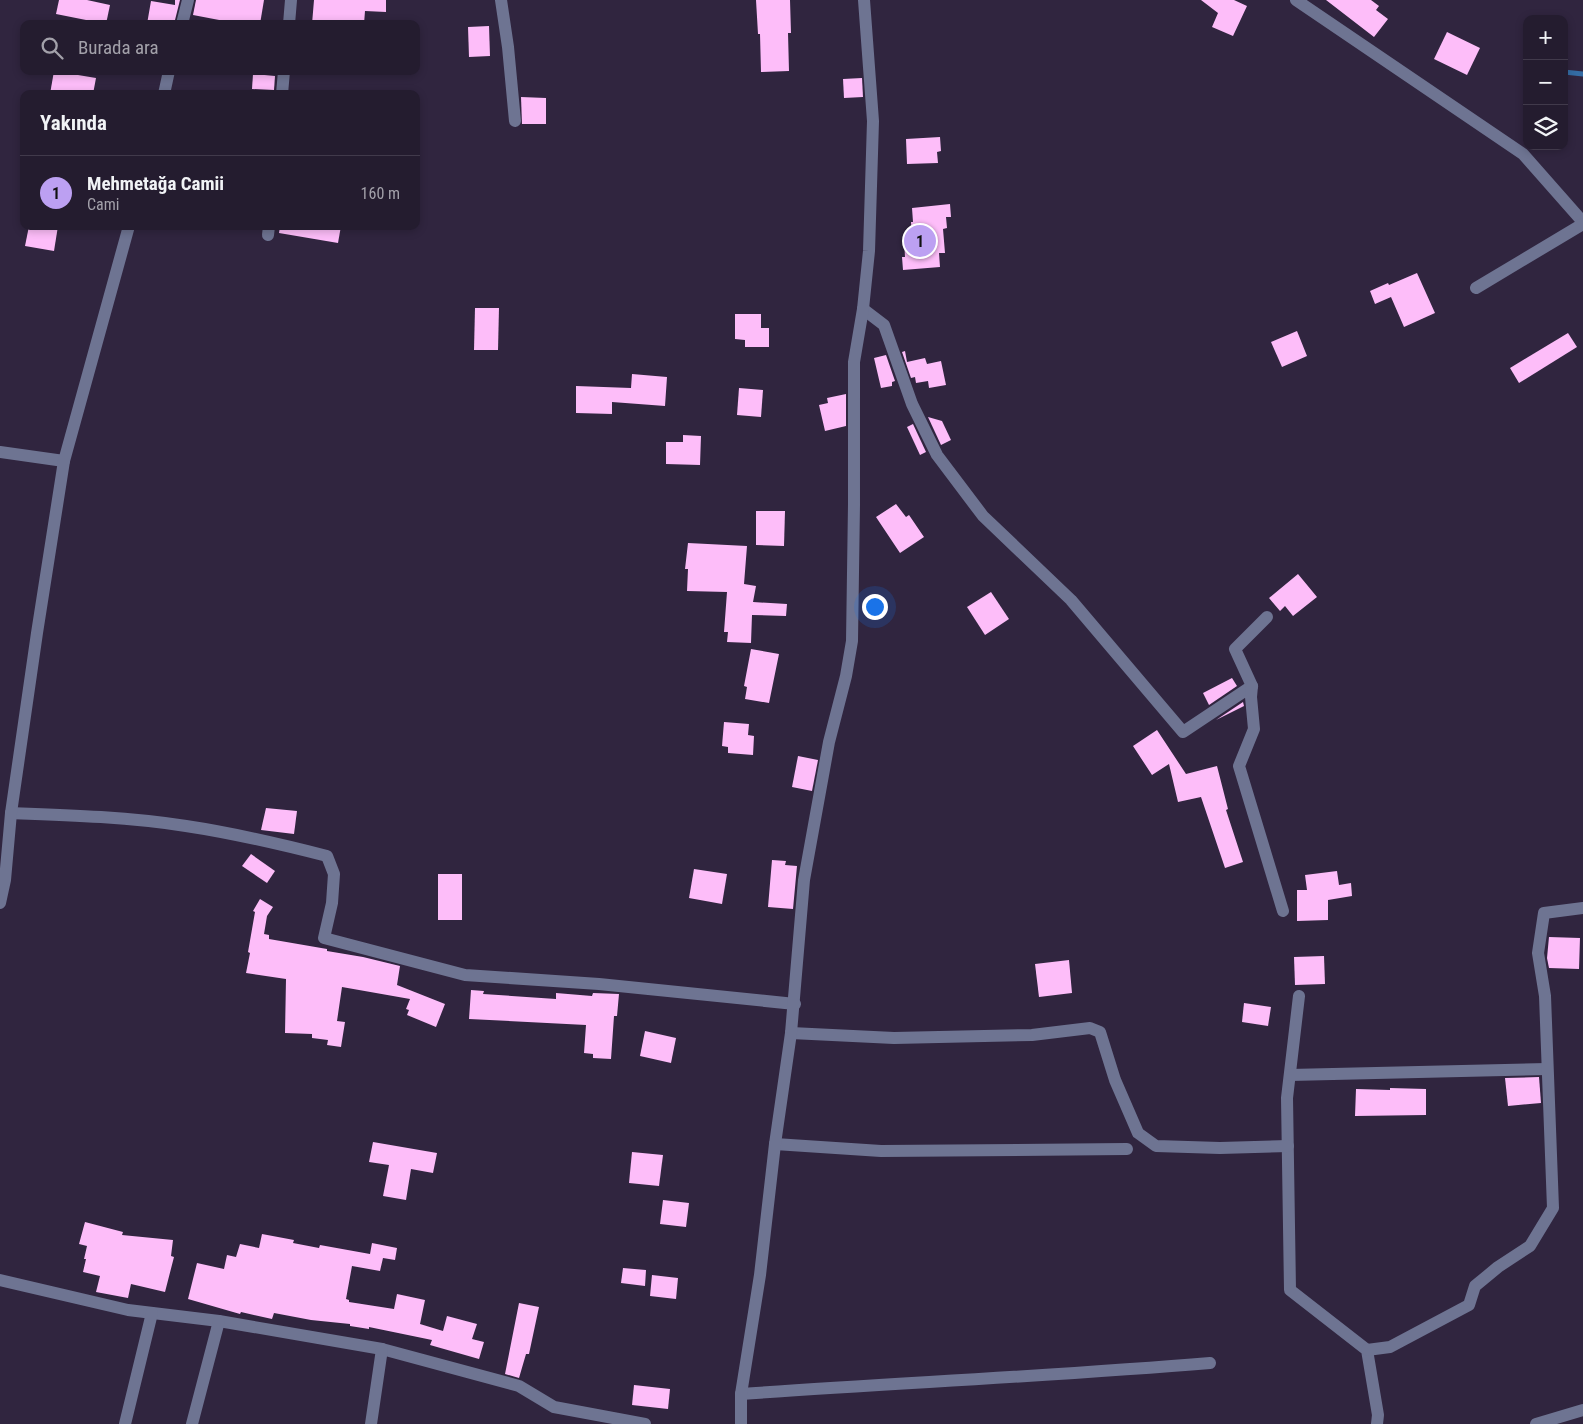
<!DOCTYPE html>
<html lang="tr">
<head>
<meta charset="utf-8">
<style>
	:root { --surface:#241c2f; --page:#30293b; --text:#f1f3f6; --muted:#a3a1aa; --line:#413a4b; --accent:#bca0f2 }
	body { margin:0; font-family:"Roboto Condensed",sans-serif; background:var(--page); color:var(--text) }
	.controls { position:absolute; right:15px; top:15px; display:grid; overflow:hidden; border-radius:10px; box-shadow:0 2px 8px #0003 }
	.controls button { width:45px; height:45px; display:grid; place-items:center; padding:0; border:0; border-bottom:1px solid var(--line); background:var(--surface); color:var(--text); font:25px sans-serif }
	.you { position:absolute; left:874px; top:606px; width:18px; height:18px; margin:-12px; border:4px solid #fff; border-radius:50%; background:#1a73e8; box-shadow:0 0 0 8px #1a73e833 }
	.badge { display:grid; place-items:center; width:32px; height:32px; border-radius:50%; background:var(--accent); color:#111; font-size:16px; font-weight:700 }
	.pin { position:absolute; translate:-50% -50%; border:2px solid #fff; box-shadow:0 1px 5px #0006 }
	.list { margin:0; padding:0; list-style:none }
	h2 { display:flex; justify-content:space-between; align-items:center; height:65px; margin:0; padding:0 20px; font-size:21px }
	h2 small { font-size:16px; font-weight:400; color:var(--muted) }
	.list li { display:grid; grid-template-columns:32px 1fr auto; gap:15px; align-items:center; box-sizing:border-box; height:75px; padding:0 20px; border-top:1px solid var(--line) }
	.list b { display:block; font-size:19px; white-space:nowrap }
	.list p { margin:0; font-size:16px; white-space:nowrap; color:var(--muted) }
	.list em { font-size:16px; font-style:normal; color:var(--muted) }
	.icon { flex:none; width:28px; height:28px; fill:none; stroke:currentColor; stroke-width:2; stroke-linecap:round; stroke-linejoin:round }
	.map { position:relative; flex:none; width:1583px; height:1424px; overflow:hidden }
	.search { position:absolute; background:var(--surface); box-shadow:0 2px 8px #0003; left:20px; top:20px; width:400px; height:55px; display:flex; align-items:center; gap:12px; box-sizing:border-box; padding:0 18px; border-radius:10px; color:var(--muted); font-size:19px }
	.panel { position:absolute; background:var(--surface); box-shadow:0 2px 8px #0003; left:20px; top:90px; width:400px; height:140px; border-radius:10px }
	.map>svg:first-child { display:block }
</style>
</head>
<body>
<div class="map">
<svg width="1583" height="1424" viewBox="0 0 1583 1424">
	<rect width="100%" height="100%" fill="#30253f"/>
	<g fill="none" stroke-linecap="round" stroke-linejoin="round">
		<path stroke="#346ca4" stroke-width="5" d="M1564,72L1583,74"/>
	</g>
	<g fill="#fdbdf9">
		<path d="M59,0H87L110,5L106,24L56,14Z"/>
		<path d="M175,0H180L174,24H147L151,1L175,5Z"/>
		<path d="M196,0H264L260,24H240L193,15Z"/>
		<path d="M314,0H386V12L365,11L364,24H312Z"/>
		<path d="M756,0H790L791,33H788L789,71L761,72L760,34H758Z"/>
		<path d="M1201,0H1234L1247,6L1233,36L1212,27L1218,13Z"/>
		<path d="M1326,0H1371L1379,6L1376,10L1388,19L1374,37Z"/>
		<path d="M489,26L490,56L469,57L468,27Z"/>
		<path d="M1447,32L1480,48L1467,75L1434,59Z"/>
		<path d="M54,71L96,78L93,94H50Z"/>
		<path d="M253,74L275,76L274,90L252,89Z"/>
		<path d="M862,78L863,97L844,98L843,79Z"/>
		<path d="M521,97L546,98V124H522Z"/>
		<path d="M940,137L941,151L937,152L938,163L907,164L906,139Z"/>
		<path d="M950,204L951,217H946L947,228L943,229L945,253H939L940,267L903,270L902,257H905L904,240L912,239L911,222H913L912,208Z"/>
		<path d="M29,226H58L54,251L25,246Z"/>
		<path d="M280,226H341L338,243L279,233Z"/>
		<path d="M1417,273L1435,313L1404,327L1391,297L1375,304L1370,291L1388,283L1389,285Z"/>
		<path d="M475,308H499L498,350H474Z"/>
		<path d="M735,314H761V328H769V347H745V340L735,339Z"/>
		<path d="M1297,331L1307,356L1282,367L1271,342Z"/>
		<path d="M1568,333L1577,347L1519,383L1510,368Z"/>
		<path d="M905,351L907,362L925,358L927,364L941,361L946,385L929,388L928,381L916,383L915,377L911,378L902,352Z"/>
		<path d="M886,355L895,381L892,382V386L881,388L874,358Z"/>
		<path d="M632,374L667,377L665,406L612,402V414L576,413V386L631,388Z"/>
		<path d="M739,388L763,390L761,417L737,415Z"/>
		<path d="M846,394V426L825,431L819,405L828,403L827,398Z"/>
		<path d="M928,417L942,421L951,440L941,445Z"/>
		<path d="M913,424L926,452L920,455L907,427Z"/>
		<path d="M683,435L701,436L700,465L666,464V442H683Z"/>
		<path d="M896,504L906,517L909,515L924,537L900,553L876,517Z"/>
		<path d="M756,511H785L784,546L756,545Z"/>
		<path d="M688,543L747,546L744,584L756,586L753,602L787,604L786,616L752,615L751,643L727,642L728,632H724L727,592L687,591L688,569H685Z"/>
		<path d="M1298,574L1317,597L1293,616L1285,606L1280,611L1269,598Z"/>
		<path d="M991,592L1009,619L985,635L967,607Z"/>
		<path d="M751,649L779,654L769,703L745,699L747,687L744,686Z"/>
		<path d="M1232,678L1237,686L1209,705L1203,693Z"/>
		<path d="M1243,702L1244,706L1216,720Z"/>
		<path d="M724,722L749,724L748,735L754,736L753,755L728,753V747L722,746Z"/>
		<path d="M1157,730L1186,774L1217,766L1228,809L1226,810L1243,862L1225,868L1201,797L1178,802L1169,764L1152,775L1133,746Z"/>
		<path d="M798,756L818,760L812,791L792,787Z"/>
		<path d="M266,808L297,811L294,834L261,830Z"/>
		<path d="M251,854L275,871L267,883L242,866Z"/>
		<path d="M772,860L786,861L785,865L797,866L793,909L768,907Z"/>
		<path d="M694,869L727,874L722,904L689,898Z"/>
		<path d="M1337,871L1339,885L1351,883L1352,896L1328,900V920L1297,921V890H1307L1305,875Z"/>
		<rect x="438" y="874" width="24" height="46"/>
		<path d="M260,899L273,907L267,916L264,934L269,935V939L327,949V951L363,957L400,966L397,985L445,1004L436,1027L407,1015L409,1010L406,1009L410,999L342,987L337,1021L345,1022L341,1047L327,1045L328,1040L312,1038V1034L285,1033L286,979L246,973L250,953L248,952L255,912L253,911Z"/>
		<path d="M1549,937L1580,938L1579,969L1549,968L1547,958Z"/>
		<path d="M1324,956L1325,984L1295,985L1294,957Z"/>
		<path d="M1069,960L1072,993L1039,997L1035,964Z"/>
		<path d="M471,990L484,991L483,994L556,999V993L592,996L593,993L619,994L617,1016H614L611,1059L593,1058V1054L584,1053L586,1025L469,1019Z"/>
		<path d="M1244,1003L1271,1007L1268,1026L1242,1022Z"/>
		<path d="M645,1031L676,1038L671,1063L640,1056Z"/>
		<path d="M1539,1077L1541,1103L1508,1106L1505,1078Z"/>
		<path d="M1390,1088L1426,1089V1115L1355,1116L1356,1089L1390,1090Z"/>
		<path d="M373,1142L437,1153L433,1173L411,1169L406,1200L383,1196L389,1165L369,1162Z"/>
		<path d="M632,1152L663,1155L659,1186L629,1183Z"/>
		<path d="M663,1200L689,1203L686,1227L660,1224Z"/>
		<path d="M85,1222L123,1232L122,1235L173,1240L171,1256L174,1257L165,1292L131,1284L128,1298L96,1292L100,1276L83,1272L86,1259H84L87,1246L79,1244Z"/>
		<path d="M262,1234L294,1240L293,1243L319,1248L320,1245L370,1254L372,1243L397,1248L395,1260L383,1258L380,1271L352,1266L346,1299L349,1300V1302L394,1309L397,1294L425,1300L420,1324L443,1331L447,1316L477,1324L472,1339L484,1342L479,1359L430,1345L432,1340L369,1327V1329L350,1326V1324L311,1320L274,1313L272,1319L241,1312L240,1314L188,1299L197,1263L224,1269L227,1255L236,1257L240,1244L259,1248Z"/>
		<path d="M623,1268L646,1270L645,1286L621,1283Z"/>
		<path d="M652,1275L678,1278L676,1299L650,1296Z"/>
		<path d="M519,1303L539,1307L529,1354H526L519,1378L505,1374Z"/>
		<path d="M634,1385L670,1389L668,1409L632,1405Z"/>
	</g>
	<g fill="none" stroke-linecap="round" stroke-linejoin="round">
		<g stroke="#6e7492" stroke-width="12">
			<path d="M501,0L508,47L515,121"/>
			<path d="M1296,0L1523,154L1583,222"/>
			<path d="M182,24L188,0"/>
			<path d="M289,24L291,0"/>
			<path d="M164,94L169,71"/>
			<path d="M282,94L284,71"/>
			<path d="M268,235L269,226"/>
			<path d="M1476,288L1583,224"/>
			<path d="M863,309L884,325L912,404L937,455L983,516L1071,600L1183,732L1252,686L1235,649L1267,617"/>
			<path d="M0,452L64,461"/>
			<path d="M1252,686L1251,697L1254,729L1239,766L1283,911"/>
			<path d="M11,813C68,815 130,817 186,826C233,833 280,844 327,856L334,874L332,903L324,938L465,975L599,984L795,1004"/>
			<path d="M0,903L5,880L11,813L37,633L64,461L129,226"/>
			<path d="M1299,996L1287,1098L1290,1290L1367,1350L1378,1415L1377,1424"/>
			<path d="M791,1033L894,1038L1032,1035L1090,1028L1100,1032L1115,1080L1138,1133L1156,1146L1220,1148L1288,1146"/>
			<path d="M1290,1075L1547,1069"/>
			<path d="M775,1144L881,1151L1127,1149"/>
			<path d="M0,1280L128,1310L219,1321L382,1349L519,1386L554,1407L645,1424"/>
			<path d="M1367,1350L1390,1347L1469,1305L1475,1286L1498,1267L1530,1246L1553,1208L1545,996L1538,953L1544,913L1583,908"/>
			<path d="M741,1394C897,1383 1054,1376 1210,1363"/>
			<path d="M125,1424L152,1313"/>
			<path d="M192,1424L219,1321"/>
			<path d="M371,1424L382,1349"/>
			<path d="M741,1424V1394L760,1275L775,1144L791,1033L804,880L829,742L846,676L852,641L854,504V362L863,309L869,251L873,121L864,0"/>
			<path d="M1536,1424L1583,1410"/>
		</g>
	</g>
</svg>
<div class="controls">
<button>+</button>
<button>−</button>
<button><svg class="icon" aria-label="layers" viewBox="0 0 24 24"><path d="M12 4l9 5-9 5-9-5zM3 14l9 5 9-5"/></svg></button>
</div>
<div class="you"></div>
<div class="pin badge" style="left:920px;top:241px">1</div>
<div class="search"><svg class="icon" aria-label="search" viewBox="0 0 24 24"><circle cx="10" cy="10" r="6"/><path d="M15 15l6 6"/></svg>Burada ara</div>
<section class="panel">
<h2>Yakında<small></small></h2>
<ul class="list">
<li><span class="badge">1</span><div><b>Mehmetağa Camii</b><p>Cami</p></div><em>160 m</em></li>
</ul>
</section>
</div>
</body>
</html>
